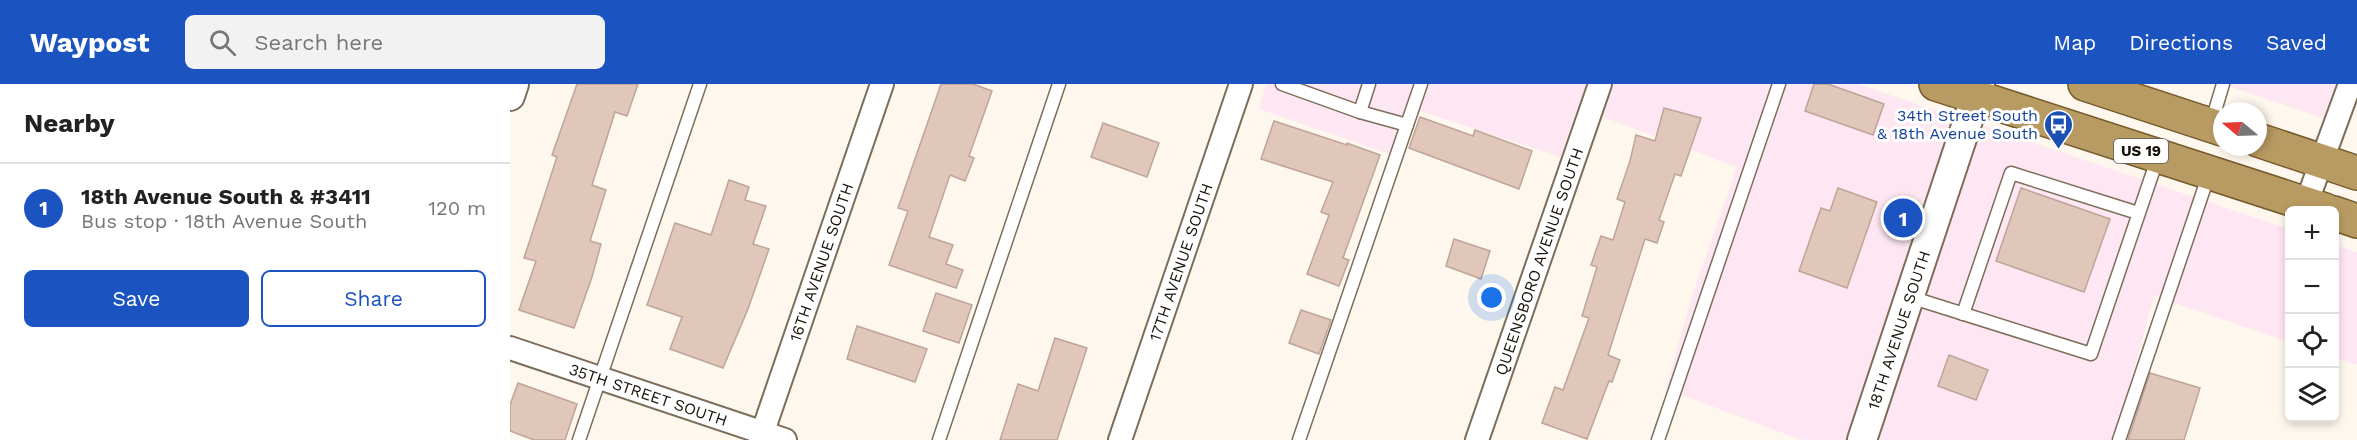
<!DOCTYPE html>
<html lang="en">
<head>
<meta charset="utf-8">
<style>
	:root { --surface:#fff; --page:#f2f2f2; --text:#222; --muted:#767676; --line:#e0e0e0; --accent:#1b54c0 }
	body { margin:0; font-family:"Work Sans",sans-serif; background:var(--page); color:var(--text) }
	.controls { position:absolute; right:18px; bottom:18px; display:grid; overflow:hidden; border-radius:9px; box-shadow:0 3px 9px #0003 }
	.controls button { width:54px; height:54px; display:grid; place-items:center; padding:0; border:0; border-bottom:2px solid var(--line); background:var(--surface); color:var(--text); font:30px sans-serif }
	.compass { position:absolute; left:1703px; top:18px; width:54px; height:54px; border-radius:50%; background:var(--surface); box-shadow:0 3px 9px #0003; rotate:289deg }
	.you { position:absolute; left:982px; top:214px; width:21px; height:21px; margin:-15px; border:4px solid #fff; border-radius:50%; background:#1a73e8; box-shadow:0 0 0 9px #1a73e833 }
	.badge { display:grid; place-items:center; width:39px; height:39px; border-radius:50%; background:var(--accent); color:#fff; font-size:20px; font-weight:700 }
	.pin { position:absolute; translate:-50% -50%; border:3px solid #fff; box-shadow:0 2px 6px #0006 }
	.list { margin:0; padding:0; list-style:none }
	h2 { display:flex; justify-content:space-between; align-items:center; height:78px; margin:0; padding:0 24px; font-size:26px }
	h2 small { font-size:20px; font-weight:400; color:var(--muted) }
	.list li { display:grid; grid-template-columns:39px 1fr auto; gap:18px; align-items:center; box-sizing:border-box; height:90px; padding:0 24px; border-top:2px solid var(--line) }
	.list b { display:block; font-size:22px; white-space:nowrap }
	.list p { margin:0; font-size:20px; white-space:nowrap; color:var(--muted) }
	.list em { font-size:20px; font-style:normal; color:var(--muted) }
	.actions { display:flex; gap:12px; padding:18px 24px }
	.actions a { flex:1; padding:14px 0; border:2px solid var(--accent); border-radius:9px; text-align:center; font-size:21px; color:var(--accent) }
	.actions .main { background:var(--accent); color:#fff }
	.icon { flex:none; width:33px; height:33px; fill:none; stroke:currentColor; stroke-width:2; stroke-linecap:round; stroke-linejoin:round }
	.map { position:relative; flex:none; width:1847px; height:356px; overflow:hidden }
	header { display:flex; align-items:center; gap:36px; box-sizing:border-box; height:84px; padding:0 30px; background:var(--accent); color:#fff }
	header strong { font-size:28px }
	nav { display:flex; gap:33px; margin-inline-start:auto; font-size:21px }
	.search { width:420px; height:54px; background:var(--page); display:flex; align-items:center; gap:15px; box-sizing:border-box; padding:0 21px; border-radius:9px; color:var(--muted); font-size:22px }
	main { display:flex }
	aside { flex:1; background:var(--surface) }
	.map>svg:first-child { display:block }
</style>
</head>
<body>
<header>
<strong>Waypost</strong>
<div class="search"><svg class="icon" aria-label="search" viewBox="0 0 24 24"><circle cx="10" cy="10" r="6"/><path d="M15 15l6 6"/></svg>Search here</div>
<nav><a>Map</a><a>Directions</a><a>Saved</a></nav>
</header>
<main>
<aside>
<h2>Nearby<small></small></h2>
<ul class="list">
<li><span class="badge">1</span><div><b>18th Avenue South &amp; #3411</b><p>Bus stop · 18th Avenue South</p></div><em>120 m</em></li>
</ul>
<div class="actions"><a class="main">Save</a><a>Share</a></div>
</aside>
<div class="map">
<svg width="1847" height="356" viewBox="0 0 1847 356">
	<rect width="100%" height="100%" fill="#fef7ee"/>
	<g fill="#fee7f2">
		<path d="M756,0H1076L1050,73L908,26L891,74L749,25Z"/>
		<path d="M1104,0H1348L1445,33L1338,356H1291L1156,305L1182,212L1227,83L1093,33Z"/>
		<path d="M1712,0H1826L1813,34Z"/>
		<path d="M1471,41L1779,145V258L1644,212L1605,356H1366Z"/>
		<path d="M1825,161L1847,168V281L1825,274Z"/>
	</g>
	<g fill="#e1c6ba" stroke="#bea499" stroke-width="1.5">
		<path d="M67,0H128L117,32L105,28L82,101L96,106L80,157L91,160L82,193L64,244L9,226L26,177L14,174L47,73L42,71Z"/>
		<path d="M431,0H463L482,7L459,72L464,74L455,97L440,91L419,153L443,161L436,180L453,186L446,204L379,181L398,127L388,124Z"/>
		<path d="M1304,0H1318L1374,20L1363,51L1295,27Z"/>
		<path d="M1154,24L1191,34L1171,92L1165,90L1149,136L1154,138L1147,159L1135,155L1098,271L1110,276L1102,298L1099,297L1077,355L1032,339L1045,303L1053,306L1079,234L1072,232L1087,183L1081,181L1091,152L1103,156L1115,118L1107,115L1120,77L1126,51L1145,57Z"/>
		<path d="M910,33L963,52L965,46L1022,67L1009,105L899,64Z"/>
		<path d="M764,37L837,61V59L870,71L833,174L839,176L829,202L797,190L819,131L811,128L823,98L751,75Z"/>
		<path d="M593,39L649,59L637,93L581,73Z"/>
		<path d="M219,96L239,103L235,116L256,122L243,160L259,165L238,225L213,284L160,265L172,233L137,221L165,139L201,151Z"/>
		<path d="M1328,104L1367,118L1337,204L1289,187L1311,124L1320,127Z"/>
		<path d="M1511,104L1600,135L1574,208L1486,177Z"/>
		<path d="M944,155L980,167L971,195L936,182Z"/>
		<path d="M426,209L462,221L449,259L413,247Z"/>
		<path d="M791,226L821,236L809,270L779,259Z"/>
		<path d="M347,242L417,265L405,298L337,275Z"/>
		<path d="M545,254L577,264L547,356H490L508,300L528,307Z"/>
		<path d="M1439,271L1478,286L1466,316L1428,302Z"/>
		<path d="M1640,289L1690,304L1674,356H1618Z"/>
		<path d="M8,299L67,320L55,356H24L0,347V321Z"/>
	</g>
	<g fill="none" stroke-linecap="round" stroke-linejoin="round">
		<defs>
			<g id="service">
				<path d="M772,0L850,28L897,41"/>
				<path d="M850,28L859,0"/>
				<path d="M1701,40L1713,0"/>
				<path d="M1400,213L1581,270L1648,73"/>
				<path d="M1453,230L1501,89L1628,129"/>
				<path d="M69,356L190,0"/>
				<path d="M429,356L549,0"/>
				<path d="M789,356L911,0"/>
				<path d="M1148,356L1269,0"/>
				<path d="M1609,356L1699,90"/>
			</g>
			<g id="minor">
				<path d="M1796,120L1840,0"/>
				<path id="s1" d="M0,264L275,356"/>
				<path id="s2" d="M250,356L372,0"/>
				<path id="s3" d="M610,356L731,0"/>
				<path id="s4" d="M967,356L1090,0"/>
			</g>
			<g id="tertiary">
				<path d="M0,12L4,0"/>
				<path id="s5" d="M1352,356L1470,0"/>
			</g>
			<g id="trunk">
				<path d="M1426,0L1815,126"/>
				<path d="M1575,0L1712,45"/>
				<path d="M1748,56L1847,89"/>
				<path d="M1824,129L1847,137"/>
			</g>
		</defs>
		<use href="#service" stroke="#7c6e5a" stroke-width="15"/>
		<use href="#minor" stroke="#7c6e5a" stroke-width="26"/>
		<use href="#tertiary" stroke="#7c6e5a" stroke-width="32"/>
		<use href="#trunk" stroke="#755a2a" stroke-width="36"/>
		<use href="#service" stroke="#fff" stroke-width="12"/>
		<use href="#minor" stroke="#fff" stroke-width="22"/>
		<use href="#tertiary" stroke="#fff" stroke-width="28"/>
		<use href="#trunk" stroke="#b89a63" stroke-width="33"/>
	</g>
	<defs>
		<symbol id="bus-pin" viewBox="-11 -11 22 30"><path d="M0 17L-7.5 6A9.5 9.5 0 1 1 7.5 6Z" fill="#1a4fb4" stroke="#fff"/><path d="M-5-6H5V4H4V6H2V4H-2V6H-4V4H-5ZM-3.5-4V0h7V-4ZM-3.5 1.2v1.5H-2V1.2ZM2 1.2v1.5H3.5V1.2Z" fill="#fff"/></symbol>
	</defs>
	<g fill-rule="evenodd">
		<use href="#bus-pin" x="1532" y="24" width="33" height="45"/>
	</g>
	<g text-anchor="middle" stroke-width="6" stroke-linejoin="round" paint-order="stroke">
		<rect fill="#fff" stroke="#5d5954" stroke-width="1.5" x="1604" y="55" width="54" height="24" rx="4.5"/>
		<g font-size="15" font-weight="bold" fill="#17120a">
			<text x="1631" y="72">US 19</text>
		</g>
		<g font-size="16" fill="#164399" stroke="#fff" text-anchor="end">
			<text x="1528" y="37">34th Street South<tspan x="1528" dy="18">&amp; 18th Avenue South</tspan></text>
		</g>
		<g font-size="16" fill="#17120a" stroke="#fff">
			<text dy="6" stroke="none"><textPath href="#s2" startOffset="188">16TH AVENUE SOUTH</textPath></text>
			<text dy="6" stroke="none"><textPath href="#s3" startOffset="188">17TH AVENUE SOUTH</textPath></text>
			<text dy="6" stroke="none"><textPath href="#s4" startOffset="189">QUEENSBORO AVENUE SOUTH</textPath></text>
			<text dy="6" stroke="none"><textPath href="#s5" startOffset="116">18TH AVENUE SOUTH</textPath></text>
			<text dy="6" stroke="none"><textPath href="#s1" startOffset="146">35TH STREET SOUTH</textPath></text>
		</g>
	</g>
</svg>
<div class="controls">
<button>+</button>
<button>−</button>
<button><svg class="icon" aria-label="locate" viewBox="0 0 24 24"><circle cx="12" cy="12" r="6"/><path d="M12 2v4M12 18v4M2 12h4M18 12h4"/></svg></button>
<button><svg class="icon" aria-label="layers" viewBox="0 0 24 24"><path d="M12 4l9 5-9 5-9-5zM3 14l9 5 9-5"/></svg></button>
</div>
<svg class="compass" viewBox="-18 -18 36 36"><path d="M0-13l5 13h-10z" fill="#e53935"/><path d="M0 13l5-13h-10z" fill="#767676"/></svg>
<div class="you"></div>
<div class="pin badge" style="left:1393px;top:134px">1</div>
</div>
</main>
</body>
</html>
